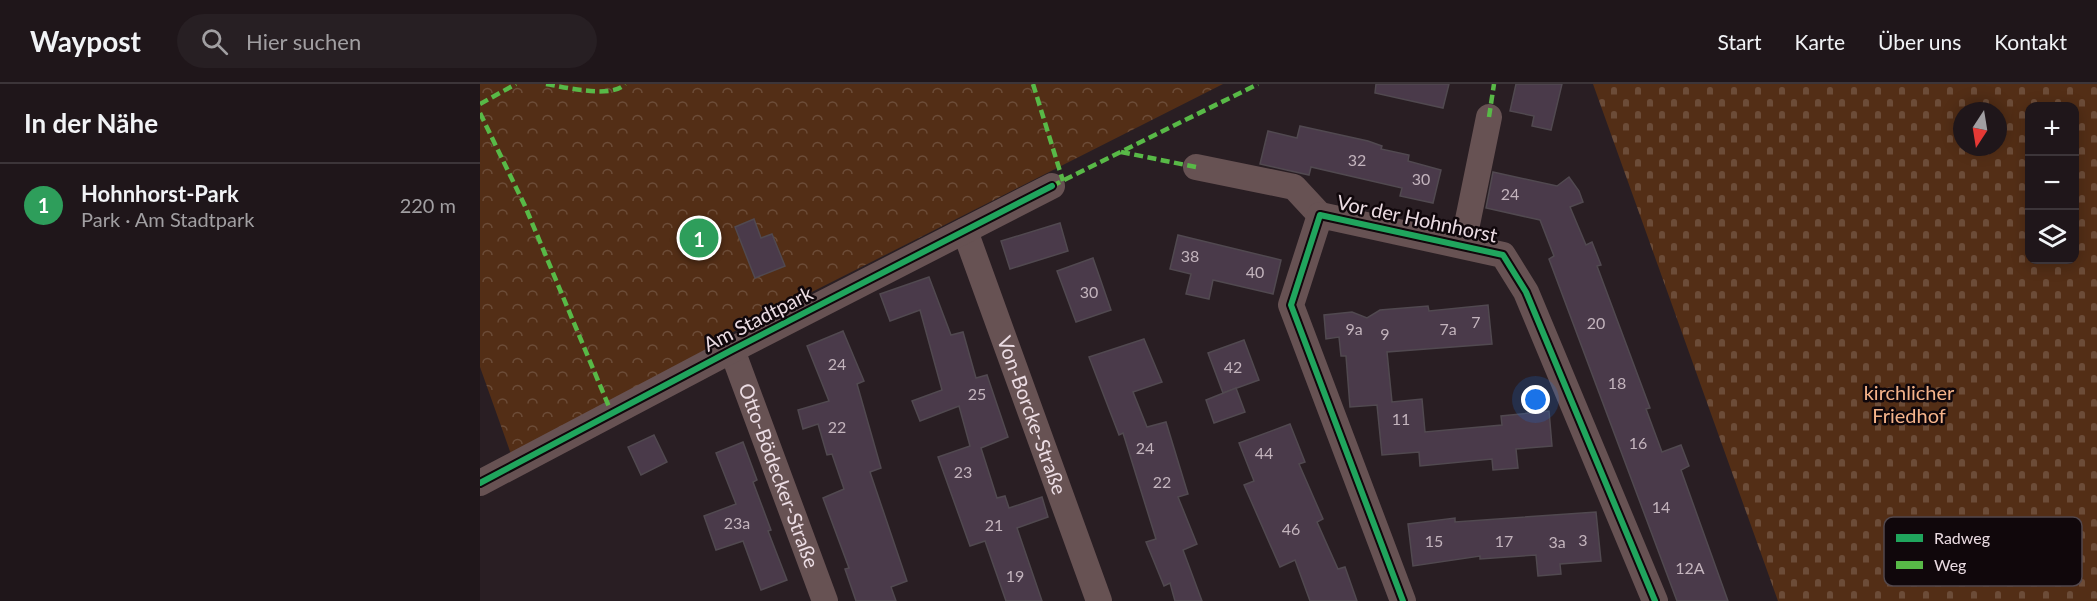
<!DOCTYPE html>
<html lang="de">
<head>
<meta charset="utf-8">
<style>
	:root { --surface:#1f161a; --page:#271f23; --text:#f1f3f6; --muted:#a19fa2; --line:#3c3539; --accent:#8c9099 }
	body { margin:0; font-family:Lato,sans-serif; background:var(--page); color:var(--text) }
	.controls { position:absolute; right:18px; top:18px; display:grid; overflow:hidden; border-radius:12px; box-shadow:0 3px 15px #0003 }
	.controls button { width:54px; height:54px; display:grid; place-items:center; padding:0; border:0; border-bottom:2px solid var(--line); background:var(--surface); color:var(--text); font:30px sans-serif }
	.compass { position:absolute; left:1473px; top:18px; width:54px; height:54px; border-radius:50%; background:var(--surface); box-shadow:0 3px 15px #0003; rotate:192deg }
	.you { position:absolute; left:1056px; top:316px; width:21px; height:21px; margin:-15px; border:4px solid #fff; border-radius:50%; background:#1a73e8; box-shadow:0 0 0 9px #1a73e833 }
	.badge { display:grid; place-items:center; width:39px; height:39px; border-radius:50%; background:var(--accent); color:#fff; font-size:20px; font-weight:700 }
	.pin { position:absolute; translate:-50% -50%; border:3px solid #fff; box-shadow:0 2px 6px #0006 }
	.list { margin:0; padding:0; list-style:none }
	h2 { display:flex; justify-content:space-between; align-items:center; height:78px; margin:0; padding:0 24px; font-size:26px }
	h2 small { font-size:20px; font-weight:400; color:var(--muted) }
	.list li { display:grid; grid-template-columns:39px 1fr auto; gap:18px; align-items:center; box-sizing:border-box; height:84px; padding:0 24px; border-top:2px solid var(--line) }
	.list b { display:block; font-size:22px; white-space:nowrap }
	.list p { margin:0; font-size:20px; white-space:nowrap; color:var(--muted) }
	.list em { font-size:20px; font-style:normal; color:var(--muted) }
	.icon { flex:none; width:33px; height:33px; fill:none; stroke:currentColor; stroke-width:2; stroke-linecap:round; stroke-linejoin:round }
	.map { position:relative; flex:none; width:1617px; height:517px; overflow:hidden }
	header { display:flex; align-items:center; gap:36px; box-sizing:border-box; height:84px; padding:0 30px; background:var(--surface); border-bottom:2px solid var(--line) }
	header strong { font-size:28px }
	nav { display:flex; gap:33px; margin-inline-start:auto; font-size:21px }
	.search { width:420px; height:54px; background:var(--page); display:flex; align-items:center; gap:15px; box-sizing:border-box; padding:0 21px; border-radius:33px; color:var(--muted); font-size:22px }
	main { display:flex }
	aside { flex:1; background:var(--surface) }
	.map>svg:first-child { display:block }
</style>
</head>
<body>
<header>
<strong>Waypost</strong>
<div class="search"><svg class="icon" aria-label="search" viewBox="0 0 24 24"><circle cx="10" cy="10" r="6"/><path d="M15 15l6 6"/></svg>Hier suchen</div>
<nav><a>Start</a><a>Karte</a><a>Über uns</a><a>Kontakt</a></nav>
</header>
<main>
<aside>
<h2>In der Nähe<small></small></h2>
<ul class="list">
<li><span class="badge" style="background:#2e9e5b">1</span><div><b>Hohnhorst-Park</b><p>Park · Am Stadtpark</p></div><em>220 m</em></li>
</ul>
</aside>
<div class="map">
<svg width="1617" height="517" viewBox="0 0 1617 517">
	<defs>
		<pattern id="forest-crowns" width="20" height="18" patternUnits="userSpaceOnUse" patternTransform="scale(1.5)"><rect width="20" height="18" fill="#532e16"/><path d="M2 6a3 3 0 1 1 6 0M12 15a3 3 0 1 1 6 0" fill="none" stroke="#6c4c38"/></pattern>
		<pattern id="cemetery-stones" width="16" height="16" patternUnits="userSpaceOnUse" patternTransform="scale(1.5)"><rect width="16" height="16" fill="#532e16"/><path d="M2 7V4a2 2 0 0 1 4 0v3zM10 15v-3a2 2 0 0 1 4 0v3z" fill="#6c4c38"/></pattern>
	</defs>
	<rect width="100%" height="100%" fill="#291e23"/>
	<path fill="url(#forest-crowns)" d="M0,0H743L247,251L120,346L37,387L0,283Z"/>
	<path fill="url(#cemetery-stones)" fill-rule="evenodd" d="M1113,0H1617V517H1298ZM1550,22H1594V176H1550ZM1482,27H1518V63H1482Z"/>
	<g fill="#4a3a4a" stroke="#514950" stroke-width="1.5">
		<path d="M896,0H969L963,24L895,9Z"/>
		<path d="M1036,0H1082L1071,46L1052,42L1054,32L1030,27Z"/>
		<path d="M820,42L888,57L902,62L901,65L929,71L928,77L961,86L953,119L920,112L922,104L831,83L829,91L780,80L788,47L817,54Z"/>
		<path d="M1013,88L1077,102L1089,93L1099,107L1103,118L1090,123L1106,161L1112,158L1121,181L1117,182L1170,324L1166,325L1182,368L1201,361L1209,382L1201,386L1248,517H1197L1069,175L1074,172L1060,136L1006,124Z"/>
		<path d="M274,135L281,154L292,150L305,182L275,194L255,143Z"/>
		<path d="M580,139L588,167L530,185L521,157Z"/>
		<path d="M698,151L801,176L793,210L733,196L729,215L706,210L711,190L690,185Z"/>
		<path d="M613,174L631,226L596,238L577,187Z"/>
		<path d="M449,193L471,251L483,248L496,294L507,291L528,353L501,364L517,414L525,412L529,424L562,413L568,433L537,444L562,517H526L505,457L490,462L458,373L490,362L479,322L440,337L432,317L462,306L440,226L410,237L400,210Z"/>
		<path d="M1008,221L1012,260L907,268L912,318L942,315L945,348L1022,341L1021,332L1069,327L1072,362L1036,365L1038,384L1013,386L1012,375L940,382L939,368L902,371L897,321L870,323L866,272H861L859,253L846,255L844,231L872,228L887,234L900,226L948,222L949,227Z"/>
		<path d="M363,247L384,297L377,300L401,384L390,388L427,497L411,503L416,517H376L365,485L369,484L343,414L364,405L352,370L347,371L338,340L323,345L318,326L349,317L327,262Z"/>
		<path d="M664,255L682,298L653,308L667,343L686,338L708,410L698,413L717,460L703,466L722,517H695L690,499L684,502L666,458L676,455L643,349L639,351L609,273Z"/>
		<path d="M764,256L779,296L743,309L728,269Z"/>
		<path d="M756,304L765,328L734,339L726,316Z"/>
		<path d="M810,340L825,378L819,380L843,435L837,438L858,485L865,483L877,517H830L815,476L800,483L764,401L774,397L759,359Z"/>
		<path d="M174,351L187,378L161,391L148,363Z"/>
		<path d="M263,358L277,396L273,398L291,446L288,447L307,496L281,506L263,457L236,466L224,432L256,420L236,369Z"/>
		<path d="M1116,428L1121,477L1080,480L1081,490L1058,492L1056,471L1000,475V472L933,482L928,440L975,434V438Z"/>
	</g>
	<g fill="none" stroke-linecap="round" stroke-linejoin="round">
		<g stroke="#675253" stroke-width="26">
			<path d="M716,83L814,103L840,131"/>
			<path id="s1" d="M485,147L619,517"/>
			<path d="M983,160L1009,33"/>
			<path id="s2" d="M252,266L345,517"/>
			<path d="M0,399L252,266L572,102"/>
			<path d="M923,517L811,221L840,131L1023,171L1046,208L1175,517"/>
		</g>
		<g stroke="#58b947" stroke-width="4.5" stroke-dasharray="9 4.5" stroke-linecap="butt">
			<path d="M66,0C84,3 132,15 145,0"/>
			<path d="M553,0L583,97"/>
			<path d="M0,20L36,0"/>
			<path d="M0,29L45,122L132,330"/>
			<path d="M1009,33L1014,0"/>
			<path d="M641,68L716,83"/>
			<path d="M572,102L778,0"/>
		</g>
		<defs>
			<g id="cycleway">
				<path d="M0,399L252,266L572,102"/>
				<path d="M923,517L811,221L840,131L1023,171L1046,208L1175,517"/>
			</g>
		</defs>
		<use href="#cycleway" stroke="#10070b" stroke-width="10"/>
		<use href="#cycleway" stroke="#20a55d" stroke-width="6"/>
	</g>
	<g text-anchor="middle" stroke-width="5" stroke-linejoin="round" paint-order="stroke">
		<g font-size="16" fill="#c3b4bd">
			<text x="877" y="82">32</text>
			<text x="941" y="101">30</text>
			<text x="1030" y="116">24</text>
			<text x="710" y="178">38</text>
			<text x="775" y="194">40</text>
			<text x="609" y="214">30</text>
			<text x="996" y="244">7</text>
			<text x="1116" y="245">20</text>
			<text x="874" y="251">9a</text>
			<text x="968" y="251">7a</text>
			<text x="905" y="256">9</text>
			<text x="357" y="286">24</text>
			<text x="753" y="289">42</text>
			<text x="1137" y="305">18</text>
			<text x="497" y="316">25</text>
			<text x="921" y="341">11</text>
			<text x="357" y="349">22</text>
			<text x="1158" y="365">16</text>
			<text x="665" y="370">24</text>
			<text x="784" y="375">44</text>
			<text x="483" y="394">23</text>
			<text x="682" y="404">22</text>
			<text x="1181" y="429">14</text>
			<text x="257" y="445">23a</text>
			<text x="514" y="447">21</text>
			<text x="811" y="451">46</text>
			<text x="1103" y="462">3</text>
			<text x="954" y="463">15</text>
			<text x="1024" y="463">17</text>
			<text x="1077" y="464">3a</text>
			<text x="1210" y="490">12A</text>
			<text x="535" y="498">19</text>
		</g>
		<g font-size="20" fill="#ebdce3" stroke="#10070b">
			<text transform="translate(937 135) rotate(12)" y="7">Vor der Hohnhorst</text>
			<text transform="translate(278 235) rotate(-27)" y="7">Am Stadtpark</text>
			<text dy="7" stroke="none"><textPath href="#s1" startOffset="196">Von-Borcke-Straße</textPath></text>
			<text dy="7" stroke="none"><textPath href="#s2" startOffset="134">Otto-Bödecker-Straße</textPath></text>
		</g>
		<g font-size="20" fill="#f6b48b" stroke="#10070b">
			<text x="1429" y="316">kirchlicher<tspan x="1429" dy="23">Friedhof</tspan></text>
		</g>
	</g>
	<rect x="1404" y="433" width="198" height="69" rx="9" fill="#10070b" stroke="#52474c" stroke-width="1.5"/>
	<rect x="1416" y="450" width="27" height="8" fill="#20a55d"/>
	<rect x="1416" y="477" width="27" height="8" fill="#58b947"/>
	<g font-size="16" fill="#ebdce3">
		<text x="1454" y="460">Radweg</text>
		<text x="1454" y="487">Weg</text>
	</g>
</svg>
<div class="controls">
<button>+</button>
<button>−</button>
<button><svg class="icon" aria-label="layers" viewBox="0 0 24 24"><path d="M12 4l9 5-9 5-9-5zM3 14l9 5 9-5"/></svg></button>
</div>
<svg class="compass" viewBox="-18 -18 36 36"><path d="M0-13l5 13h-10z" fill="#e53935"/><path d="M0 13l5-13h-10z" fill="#a19fa2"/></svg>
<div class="you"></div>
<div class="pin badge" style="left:219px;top:154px;background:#2e9e5b">1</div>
</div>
</main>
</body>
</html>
